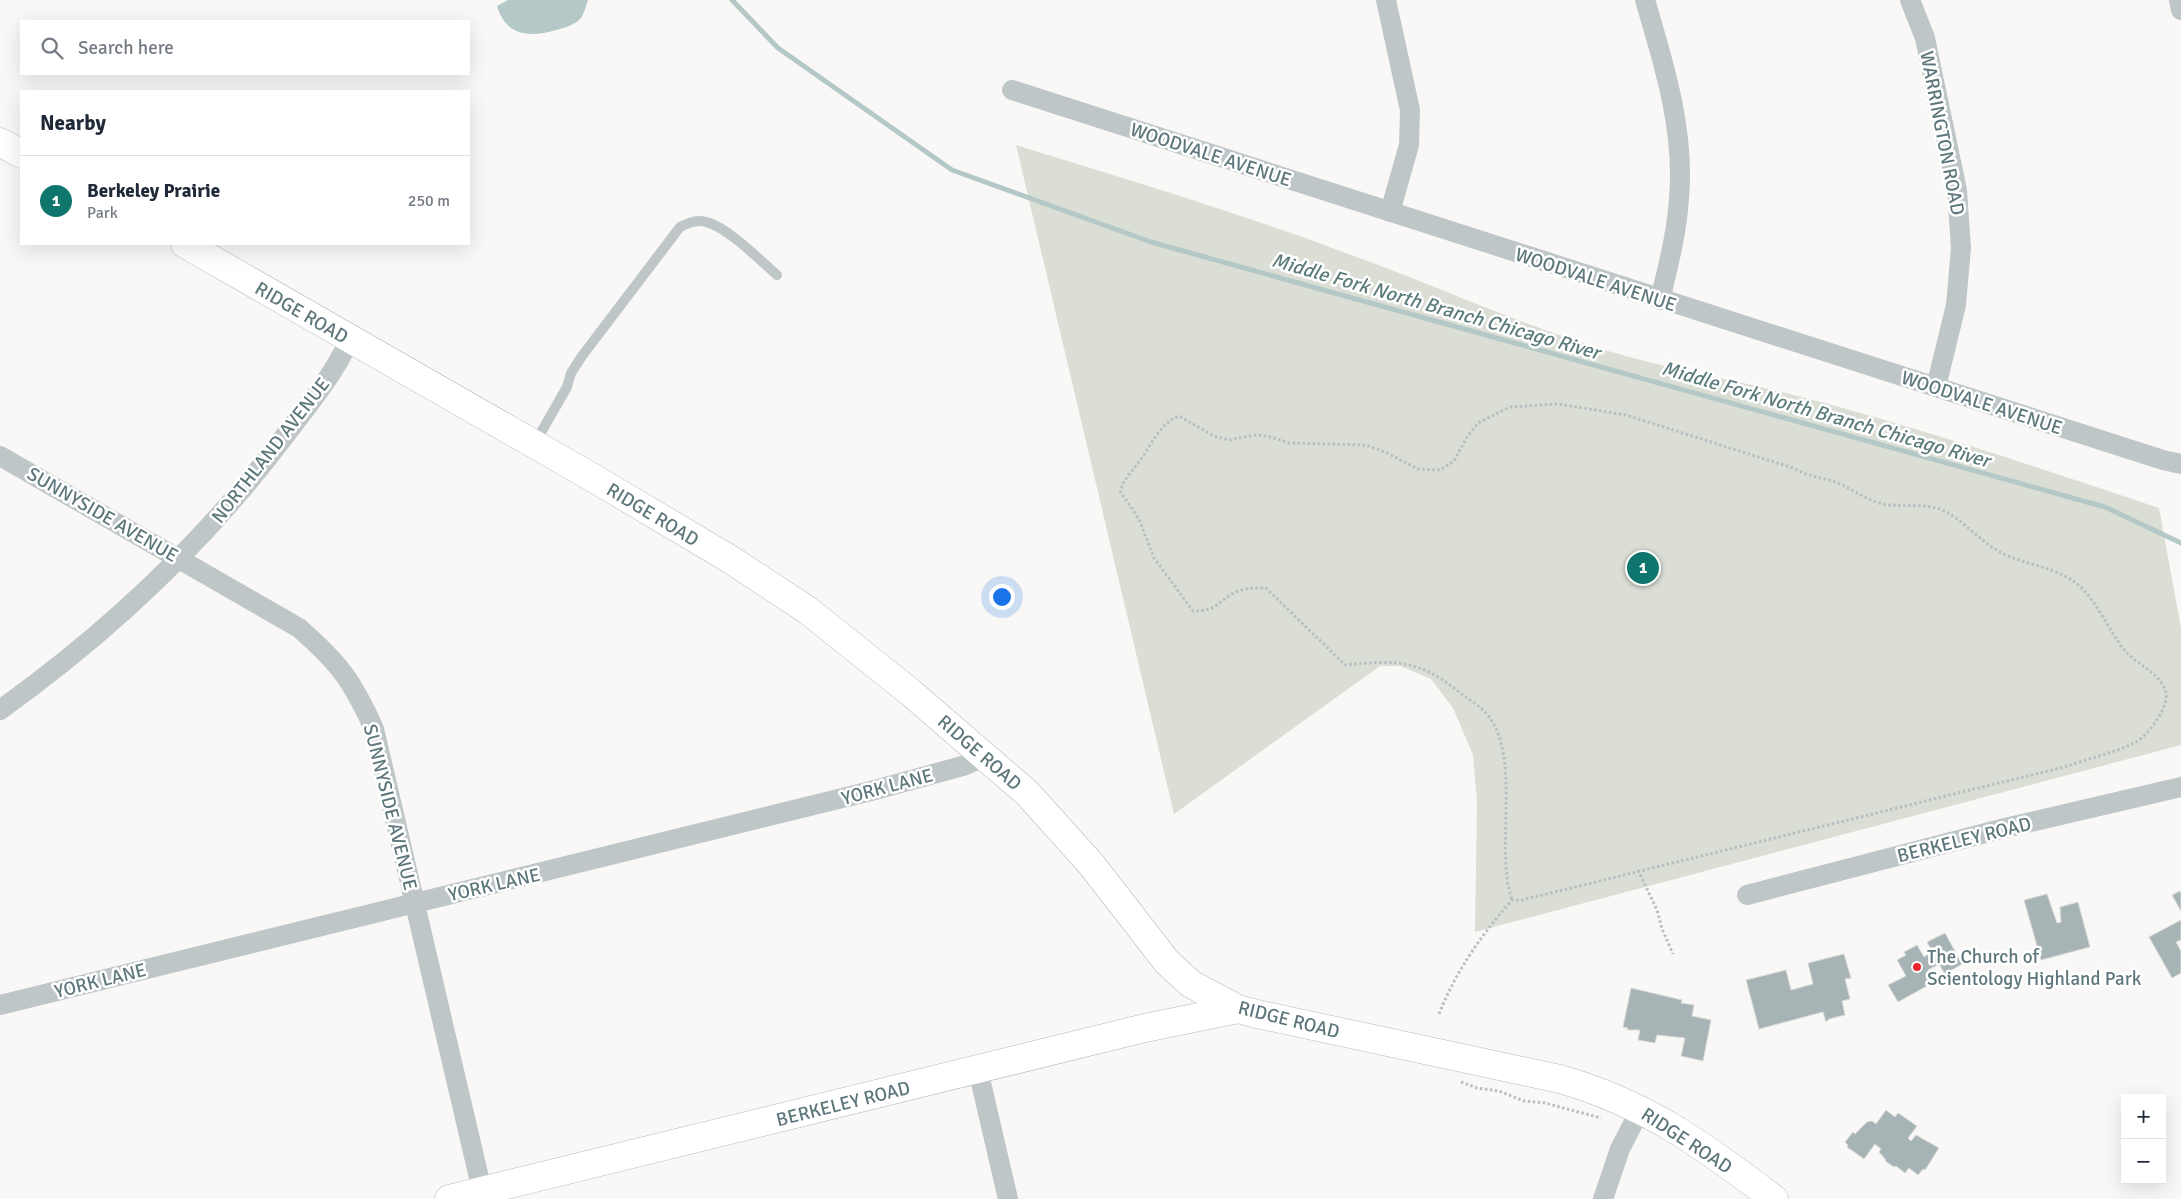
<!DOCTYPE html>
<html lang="en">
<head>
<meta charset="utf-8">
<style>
	:root { --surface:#fff; --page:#f6f6f7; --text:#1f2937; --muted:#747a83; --line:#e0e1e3; --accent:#0f766e }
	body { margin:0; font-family:Signika,sans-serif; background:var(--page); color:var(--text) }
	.controls { position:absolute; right:15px; bottom:15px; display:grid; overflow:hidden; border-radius:0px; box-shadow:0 5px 20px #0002 }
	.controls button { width:45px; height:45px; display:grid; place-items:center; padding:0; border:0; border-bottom:1px solid var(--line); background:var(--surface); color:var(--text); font:25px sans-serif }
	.you { position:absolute; left:1001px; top:596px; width:18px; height:18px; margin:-12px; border:4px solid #fff; border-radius:50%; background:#1a73e8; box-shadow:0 0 0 8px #1a73e833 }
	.badge { display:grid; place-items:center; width:32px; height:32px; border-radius:50%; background:var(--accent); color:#fff; font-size:16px; font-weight:700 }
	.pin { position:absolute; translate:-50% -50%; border:2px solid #fff; box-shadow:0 1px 5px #0006 }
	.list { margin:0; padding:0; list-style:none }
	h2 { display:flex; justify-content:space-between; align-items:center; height:65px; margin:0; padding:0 20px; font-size:21px }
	h2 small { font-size:16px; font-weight:400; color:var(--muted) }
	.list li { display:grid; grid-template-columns:32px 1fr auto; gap:15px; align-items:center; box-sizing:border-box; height:90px; padding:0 20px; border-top:1px solid var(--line) }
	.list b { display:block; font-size:19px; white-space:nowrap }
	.list p { margin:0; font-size:16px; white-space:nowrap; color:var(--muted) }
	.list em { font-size:16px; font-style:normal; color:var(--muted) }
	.icon { flex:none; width:28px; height:28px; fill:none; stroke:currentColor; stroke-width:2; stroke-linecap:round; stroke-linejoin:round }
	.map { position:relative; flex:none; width:2181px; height:1199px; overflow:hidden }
	.search { position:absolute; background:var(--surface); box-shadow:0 5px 20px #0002; left:20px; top:20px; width:450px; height:55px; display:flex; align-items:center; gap:12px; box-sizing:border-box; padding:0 18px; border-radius:0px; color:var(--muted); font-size:19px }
	.panel { position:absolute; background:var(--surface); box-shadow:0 5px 20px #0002; left:20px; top:90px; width:450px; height:155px; border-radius:0px }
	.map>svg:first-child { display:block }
</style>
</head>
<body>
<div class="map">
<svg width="2181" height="1199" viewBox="0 0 2181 1199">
	<rect width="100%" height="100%" fill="#f9f8f6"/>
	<path fill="#daded5" d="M1016,145C1129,180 1243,214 1354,256C1439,287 1521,325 1608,351C1668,369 1730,379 1790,394C1915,426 2037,467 2159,508L2181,628V745L1475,932L1477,802L1473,755L1453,708L1431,679L1400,666H1380L1174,814Z"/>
	<path fill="#b5c8c8" d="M508,0H588C586,5 584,14 581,18C575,25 564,28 556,30C529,38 506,36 497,6Z"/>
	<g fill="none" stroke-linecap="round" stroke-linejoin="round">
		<path stroke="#b5c8c8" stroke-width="5" d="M732,0L778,48L952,170L1151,242L2105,507L2181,543"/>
	</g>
	<g fill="#a6b4b6" stroke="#dbdad8">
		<path d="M2180,891L2181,893V911L2172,895Z"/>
		<path d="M2047,894L2057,923L2061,922L2060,907L2078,902L2090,947L2041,960L2024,900Z"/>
		<path d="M2181,920V940L2176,942L2181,951V973L2172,978L2149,937Z"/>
		<path d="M1945,933L1962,964L1945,974L1939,964L1928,970L1934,982L1898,1002L1888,985L1906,976L1897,960L1906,955L1904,952L1917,945L1924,957L1932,952L1927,942Z"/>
		<path d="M1844,954L1851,978L1845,979L1850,999L1842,1001L1845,1015L1829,1019L1826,1022L1823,1012L1759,1029L1746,980L1786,970L1791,990L1813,984L1808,963Z"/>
		<path d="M1631,988L1682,1000L1681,1003L1694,1005L1692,1016L1711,1020L1703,1061L1681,1056L1685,1038L1657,1035L1655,1043L1638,1040L1640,1030H1627L1628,1028L1623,1027Z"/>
		<path d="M1886,1110L1895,1117L1898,1113L1917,1126L1908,1138L1911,1141L1916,1135L1939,1148L1925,1170L1923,1169L1918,1175L1909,1168L1905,1173L1896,1166L1894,1167L1885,1161L1886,1160L1879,1152L1881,1149L1875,1144L1864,1159L1847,1147L1848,1145L1845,1142L1853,1132L1855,1134L1867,1122L1872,1121L1876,1124Z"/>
	</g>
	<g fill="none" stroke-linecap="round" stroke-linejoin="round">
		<defs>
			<g id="secondary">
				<path d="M0,142L21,154"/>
				<path d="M185,244L595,479L728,558L806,609L910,692L1027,793L1091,864L1167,962L1191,984L1238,1009L1257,1014L1560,1079C1647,1104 1703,1145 1774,1199"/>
				<path d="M449,1199L1145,1028L1238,1009"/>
			</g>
		</defs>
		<use href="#secondary" stroke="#b1bbbd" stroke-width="29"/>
		<g stroke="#b9bfc0" stroke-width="3" stroke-dasharray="2.5 2.5" stroke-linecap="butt">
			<path d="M1638,870L1657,910L1662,929L1673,954"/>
			<path d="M1439,1014C1456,971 1482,934 1512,900H1522L2068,766C2089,758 2115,753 2136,742C2148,735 2164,713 2166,699C2169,678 2139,666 2126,652C2108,631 2096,596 2072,580C2049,565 2018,564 1995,549C1978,539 1955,512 1936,508C1919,504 1901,507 1883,504C1865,500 1852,488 1835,482C1820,477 1807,476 1793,468L1626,415L1558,404L1510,407L1478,423L1467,437L1454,461L1440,470L1418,469L1385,452L1366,445L1289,443L1267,436L1255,435L1229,440L1214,436L1179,416C1160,423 1152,444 1141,459C1133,471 1124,478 1120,491L1139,519L1154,558L1193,611C1220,611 1217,600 1238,591C1247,588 1256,588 1266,588L1345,665C1395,660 1419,659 1459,692C1468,699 1479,705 1486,713C1523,755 1494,847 1512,900"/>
			<path d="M1461,1082L1477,1088L1499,1091L1524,1101L1545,1103L1601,1118"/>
		</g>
		<path stroke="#bfc6c8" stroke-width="10" d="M535,443L567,387L571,373L582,356L680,227C689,223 697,219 706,222C726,226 761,261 777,275"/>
		<g stroke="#bfc6c8" stroke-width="20">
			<path d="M1386,0L1410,110L1409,145L1390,212"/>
			<path d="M1645,0C1664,64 1685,131 1679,198C1677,233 1668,266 1660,300"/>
			<path d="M1910,0L1925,38L1957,190L1961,248L1956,305L1936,387"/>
			<path d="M2179,0L2181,10"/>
			<path d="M1012,90L2163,460L2181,464"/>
			<path d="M0,456L299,628C339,663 352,680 374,729L484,1199"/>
			<path d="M0,710C109,632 206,541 287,433C310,403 334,374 350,339"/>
			<path d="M1747,895L2005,828L2181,787"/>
			<path d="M0,1005L871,791L966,765L986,756"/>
			<path d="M978,1070L1008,1199"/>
			<path d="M1603,1199L1620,1149L1641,1108"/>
		</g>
		<use href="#secondary" stroke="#fff" stroke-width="28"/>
	</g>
	<circle fill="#eb232a" stroke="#fff" stroke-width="2" cx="1917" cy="967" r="5"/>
	<g text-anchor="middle" stroke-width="5" stroke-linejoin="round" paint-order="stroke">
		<g font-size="19" fill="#5e777c" stroke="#fff">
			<text transform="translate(1943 133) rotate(79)" y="7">WARRINGTON ROAD</text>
			<text transform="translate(1211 154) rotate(18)" y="7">WOODVALE AVENUE</text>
			<text transform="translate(1596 279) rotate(18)" y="7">WOODVALE AVENUE</text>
			<text transform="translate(302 312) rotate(30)" y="7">RIDGE ROAD</text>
			<text transform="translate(1982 402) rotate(18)" y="7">WOODVALE AVENUE</text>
			<text transform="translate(270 450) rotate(-52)" y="7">NORTHLAND AVENUE</text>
			<text transform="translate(103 514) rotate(30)" y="7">SUNNYSIDE AVENUE</text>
			<text transform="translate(653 514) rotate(31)" y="7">RIDGE ROAD</text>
			<text transform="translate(980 752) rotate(41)" y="7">RIDGE ROAD</text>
			<text transform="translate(887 786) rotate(-15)" y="7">YORK LANE</text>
			<text transform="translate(391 807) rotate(76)" y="7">SUNNYSIDE AVENUE</text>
			<text transform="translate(1964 839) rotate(-14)" y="7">BERKELEY ROAD</text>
			<text transform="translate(494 884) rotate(-13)" y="7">YORK LANE</text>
			<text transform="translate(100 980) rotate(-14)" y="7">YORK LANE</text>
			<text transform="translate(1289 1019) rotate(14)" y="7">RIDGE ROAD</text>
			<text transform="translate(843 1103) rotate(-14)" y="7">BERKELEY ROAD</text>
			<text transform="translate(1687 1140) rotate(33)" y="7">RIDGE ROAD</text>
		</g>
		<g font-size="19" fill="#5e777c" stroke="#fff" text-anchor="start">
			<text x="1927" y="963">The Church of<tspan x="1927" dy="22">Scientology Highland Park</tspan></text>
		</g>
		<g font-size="20" font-style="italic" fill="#5d7c7c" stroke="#fff">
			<text transform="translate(1436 306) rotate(16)" y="7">Middle Fork North Branch Chicago River</text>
			<text transform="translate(1826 414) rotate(16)" y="7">Middle Fork North Branch Chicago River</text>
		</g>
	</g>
</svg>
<div class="controls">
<button>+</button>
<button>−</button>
</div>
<div class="you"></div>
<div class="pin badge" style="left:1643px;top:568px">1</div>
<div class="search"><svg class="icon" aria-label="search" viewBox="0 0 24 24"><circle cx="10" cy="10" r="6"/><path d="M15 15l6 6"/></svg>Search here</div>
<section class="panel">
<h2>Nearby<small></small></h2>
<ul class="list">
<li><span class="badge">1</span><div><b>Berkeley Prairie</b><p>Park</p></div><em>250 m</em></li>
</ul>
</section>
</div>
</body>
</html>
